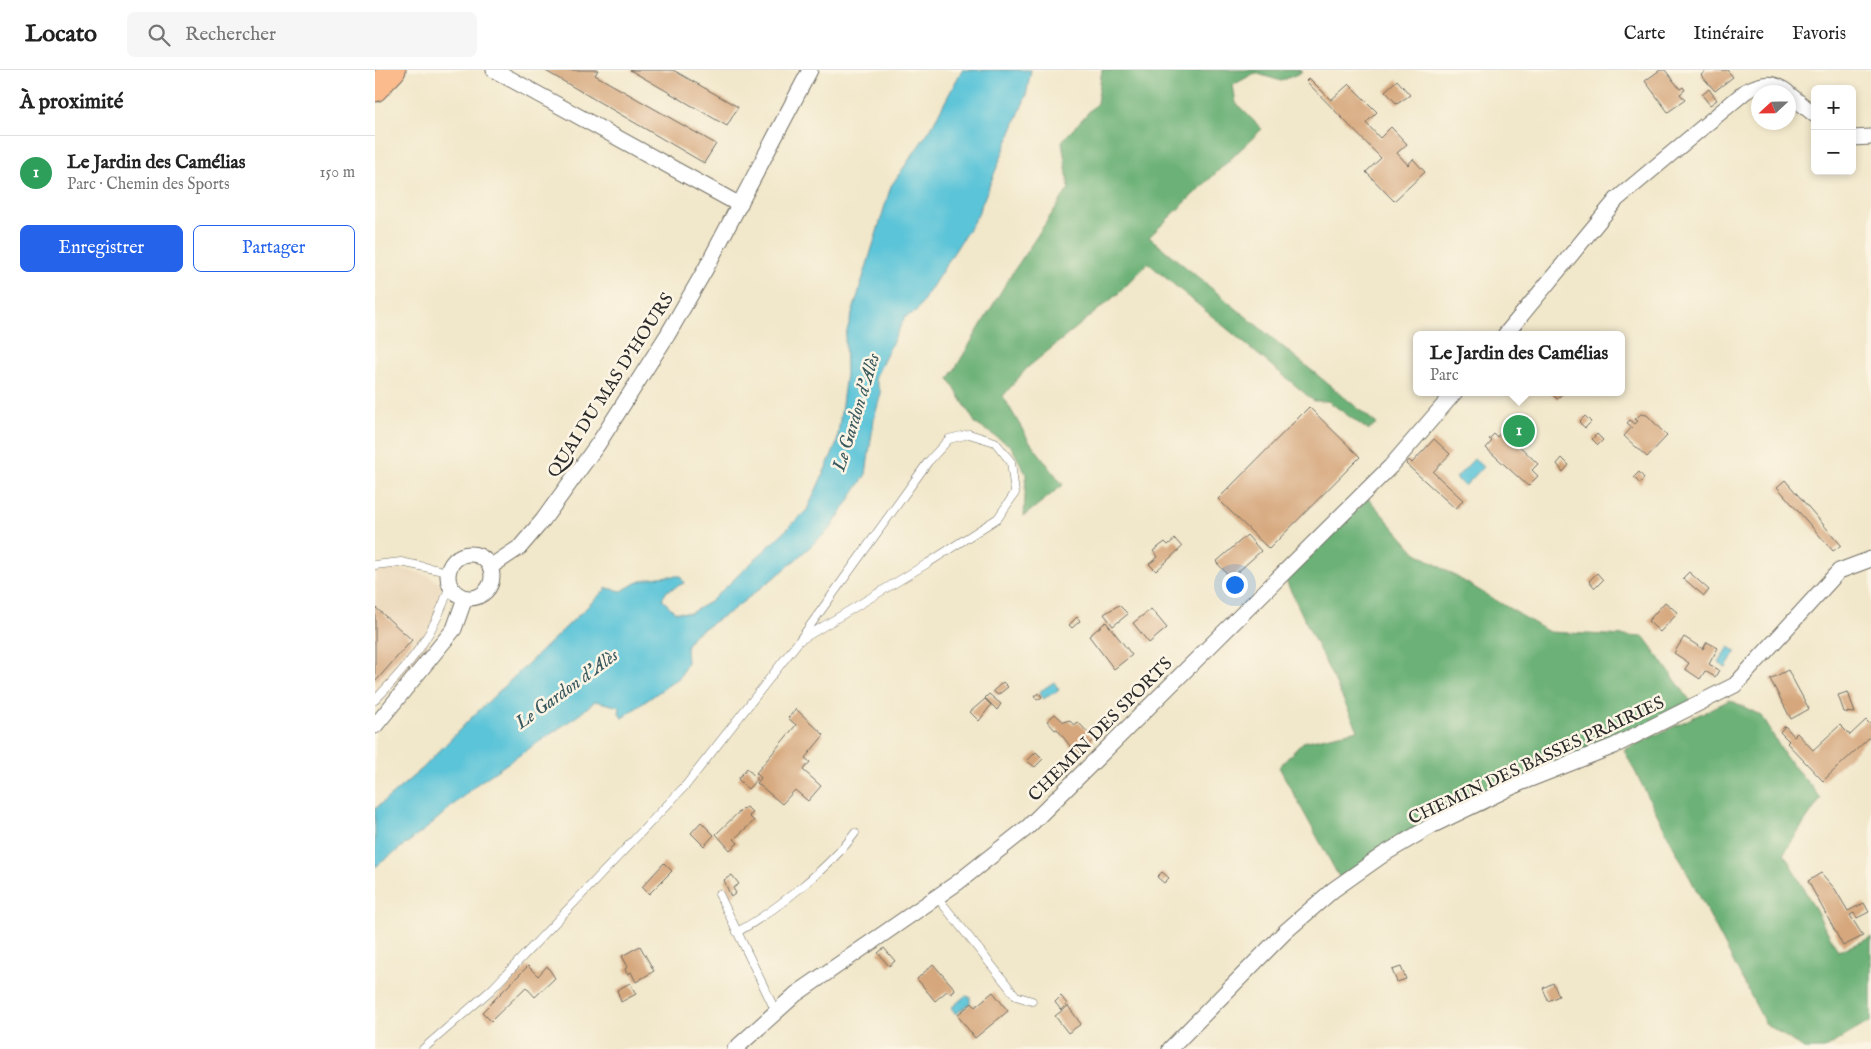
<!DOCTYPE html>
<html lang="fr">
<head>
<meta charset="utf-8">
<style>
	:root { --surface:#fff; --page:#f6f6f6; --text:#222; --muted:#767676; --line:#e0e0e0; --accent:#2563eb }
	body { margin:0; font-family:"IM FELL English",serif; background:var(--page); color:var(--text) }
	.controls { position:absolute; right:15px; top:15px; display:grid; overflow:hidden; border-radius:8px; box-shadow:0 2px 8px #0003 }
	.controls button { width:45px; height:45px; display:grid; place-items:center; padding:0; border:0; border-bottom:1px solid var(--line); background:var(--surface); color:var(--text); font:25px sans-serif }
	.compass { position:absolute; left:1376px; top:15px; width:45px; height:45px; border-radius:50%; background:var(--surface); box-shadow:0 2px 8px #0003; rotate:248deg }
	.you { position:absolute; left:859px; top:514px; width:18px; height:18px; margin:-12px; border:4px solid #fff; border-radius:50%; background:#1a73e8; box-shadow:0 0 0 8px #1a73e833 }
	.badge { display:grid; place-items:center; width:32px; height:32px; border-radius:50%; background:var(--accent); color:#fff; font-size:16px; font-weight:700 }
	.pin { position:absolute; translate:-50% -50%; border:2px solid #fff; box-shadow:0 1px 5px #0006 }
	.popup { position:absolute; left:1038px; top:261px; width:212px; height:65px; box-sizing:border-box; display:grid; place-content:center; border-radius:8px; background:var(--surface); filter:drop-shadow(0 1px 4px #0005); font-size:16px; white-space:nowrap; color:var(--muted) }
	.popup b { font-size:19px; color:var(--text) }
	.popup::after { content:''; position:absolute; left:50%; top:100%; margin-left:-10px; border:10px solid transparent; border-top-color:var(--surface) }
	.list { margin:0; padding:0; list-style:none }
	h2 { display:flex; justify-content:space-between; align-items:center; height:65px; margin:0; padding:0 20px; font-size:21px }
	h2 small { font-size:16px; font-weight:400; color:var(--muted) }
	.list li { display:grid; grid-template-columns:32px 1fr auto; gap:15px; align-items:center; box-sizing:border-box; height:75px; padding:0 20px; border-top:1px solid var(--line) }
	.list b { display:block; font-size:19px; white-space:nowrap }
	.list p { margin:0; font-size:16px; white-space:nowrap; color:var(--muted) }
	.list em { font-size:16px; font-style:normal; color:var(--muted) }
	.actions { display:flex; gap:10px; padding:15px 20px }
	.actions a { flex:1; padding:11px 0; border:1px solid var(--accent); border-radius:8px; text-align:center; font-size:18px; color:var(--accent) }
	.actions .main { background:var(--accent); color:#fff }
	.icon { flex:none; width:28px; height:28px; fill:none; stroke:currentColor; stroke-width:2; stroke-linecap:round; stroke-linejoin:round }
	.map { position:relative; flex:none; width:1496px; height:979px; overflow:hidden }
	header { display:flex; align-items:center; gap:30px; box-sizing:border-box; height:70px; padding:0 25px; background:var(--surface); border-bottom:1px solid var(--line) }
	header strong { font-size:24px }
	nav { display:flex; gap:28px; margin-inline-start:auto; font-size:18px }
	.search { width:350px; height:45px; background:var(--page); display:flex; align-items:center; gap:12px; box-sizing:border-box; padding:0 18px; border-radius:8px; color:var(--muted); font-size:19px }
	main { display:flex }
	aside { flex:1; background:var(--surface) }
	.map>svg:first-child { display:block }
</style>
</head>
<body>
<header>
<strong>Locato</strong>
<div class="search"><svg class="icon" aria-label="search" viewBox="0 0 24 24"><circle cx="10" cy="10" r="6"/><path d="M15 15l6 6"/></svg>Rechercher</div>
<nav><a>Carte</a><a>Itinéraire</a><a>Favoris</a></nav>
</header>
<main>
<aside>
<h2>À proximité<small></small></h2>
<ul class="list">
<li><span class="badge" style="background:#2e9e5b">1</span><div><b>Le Jardin des Camélias</b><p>Parc · Chemin des Sports</p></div><em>150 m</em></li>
</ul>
<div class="actions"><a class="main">Enregistrer</a><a>Partager</a></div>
</aside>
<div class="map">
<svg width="1496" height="979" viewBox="0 0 1496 979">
	<rect width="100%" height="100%" fill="#fcf5e5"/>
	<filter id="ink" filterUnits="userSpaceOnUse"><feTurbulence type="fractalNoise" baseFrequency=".02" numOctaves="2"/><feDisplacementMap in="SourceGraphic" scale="10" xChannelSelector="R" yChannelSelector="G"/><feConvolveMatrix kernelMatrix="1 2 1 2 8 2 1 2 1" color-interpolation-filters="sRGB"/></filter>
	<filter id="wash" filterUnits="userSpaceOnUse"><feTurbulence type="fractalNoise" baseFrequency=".0096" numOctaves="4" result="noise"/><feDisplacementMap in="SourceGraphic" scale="20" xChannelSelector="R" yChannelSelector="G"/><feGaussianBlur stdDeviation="1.12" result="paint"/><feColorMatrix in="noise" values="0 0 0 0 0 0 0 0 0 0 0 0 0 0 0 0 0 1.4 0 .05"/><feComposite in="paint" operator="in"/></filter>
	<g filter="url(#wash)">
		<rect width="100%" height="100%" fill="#f1e7ca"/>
		<path fill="#ebd8ba" d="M0,492L9,501L27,499L52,505L67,515L51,581L0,634Z"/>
		<g fill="#6cb177" stroke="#4c6e51">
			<path d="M727,0H924L927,2L906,11L880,3L858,15L861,33L887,59L774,167L1002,354L993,360L953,331H939L773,193L745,222L652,298L628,326L653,369L688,415L649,446L651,404L636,376L601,354L574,309L634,208L694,118L687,71L722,33Z"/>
			<path d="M993,428L1040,482L1174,562L1269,567L1317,633L964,807L904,697L928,672L983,660L911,511Z"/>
			<path d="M1355,630L1387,646L1410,686L1446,728L1409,783L1463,881L1496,868V951L1448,979H1429L1390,953L1249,680Z"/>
		</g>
		<g fill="#5cc4d8" stroke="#447882">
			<path d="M587,0H656L651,26L602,146L541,242L530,247L500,308L506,323L499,349L491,404L456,458L409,500L356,541L317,566L311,577L312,592L305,607L247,648L244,643L245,637L220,631L205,644L102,714L51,759L0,797V739L48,698L95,649L232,518L247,521C267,508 282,506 305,506L309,513L292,521L287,529L300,542L315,543L335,532L432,440L462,373L471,304L470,267L516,116L556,58Z"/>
			<path d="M1099,389L1108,397L1090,416L1081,408Z"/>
			<path d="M1354,577L1361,581L1351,598L1344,593Z"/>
			<path d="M679,612L684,620L668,629L664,622Z"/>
			<path d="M590,926L595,927V933L581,944L576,938Z"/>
		</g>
		<g id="blocks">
			<g fill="#d6a77d">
				<path d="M169,0H223L220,5L341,74L329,93Z"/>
				<path d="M255,0H298L363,37L352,56Z"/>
				<path d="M1285,0H1290L1305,19L1308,17L1310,20L1305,24L1310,30L1293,42L1270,11Z"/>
				<path d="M1332,0H1352L1358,7L1340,21L1326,5Z"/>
				<path d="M934,8L956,30L974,14L1002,42L991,53L1005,68L1016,57L1032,74L1022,83L1033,95L1038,89L1050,102L1019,131L991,102L1006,88L931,11Z"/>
				<path d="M1022,10L1035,25L1022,34L1010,21Z"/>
				<path d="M1334,19L1342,30L1335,35L1327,25Z"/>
				<path d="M1175,322H1189L1182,329Z"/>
				<path d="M934,337L985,387L894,479L843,429Z"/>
				<path d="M1266,344L1272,345L1292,366L1272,387L1249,366L1257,357L1252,353L1255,350L1260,354L1263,351L1260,349Z"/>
				<path d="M1210,346L1216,352L1210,358L1204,352Z"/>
				<path d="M1128,360L1163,394L1157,400L1163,406L1153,416L1111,378L1117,371L1114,369L1119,364L1122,367Z"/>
				<path d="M1222,364L1228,370L1223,375L1217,369Z"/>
				<path d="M1059,369L1075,384L1058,402L1088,430L1081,439L1031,394L1034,390L1037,393Z"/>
				<path d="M1187,388L1194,395L1188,402L1182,394Z"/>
				<path d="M1264,402L1269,408L1265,414L1259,407Z"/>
				<path d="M1410,410L1466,475L1458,481L1402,417Z"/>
				<path d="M872,465L886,481L856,508L841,492Z"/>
				<path d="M800,469L807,477L781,501L774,494L783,487L778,481L790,472L793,475Z"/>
				<path d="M1314,502L1334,520L1329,526L1308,508Z"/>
				<path d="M1222,503L1228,510L1220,518L1214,511Z"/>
				<path d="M1290,532L1303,543L1285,562L1273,551Z"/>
				<path d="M744,535L753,544L738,556L729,544Z"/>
				<path d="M0,537L37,570L0,612Z"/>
				<path d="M776,539L792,558L774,573L758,553Z"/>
				<path d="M702,547L705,551L697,558L694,555Z"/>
				<path d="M731,552L757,585L739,599L714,566Z"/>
				<path d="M1309,567L1328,579L1332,572L1343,578L1334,594L1344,600L1340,607L1330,601L1325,609L1310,599L1314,593L1299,583Z"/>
				<path d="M1413,600L1434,639L1416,649L1395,609Z"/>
				<path d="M628,612L633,617L623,625L618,621Z"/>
				<path d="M1473,622L1480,643L1469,642L1463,625Z"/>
				<path d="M664,623L667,627L662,630L659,626Z"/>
				<path d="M614,624L626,634L622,640L610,628Z"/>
				<path d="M610,629L616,635L604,651L595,642Z"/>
				<path d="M421,639L449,665L430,688L435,692L428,700L446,716L433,731L420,720L407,734L382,713L386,708L381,703L421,655L413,648Z"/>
				<path d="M680,644L689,652L694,650L699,655L703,652L719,669L702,685L682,659L680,660L672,651Z"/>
				<path d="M1491,650L1496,655V666L1448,711L1412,673L1414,671L1405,662L1410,656L1419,666L1422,663L1438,680L1465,655L1475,665Z"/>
				<path d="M661,682L668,689L660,697L652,691Z"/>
				<path d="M372,698L382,709L373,719L363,709Z"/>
				<path d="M372,737L378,743L374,746L379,751L359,769L363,773L355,780L341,764L367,739Z"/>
				<path d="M326,752L339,765L329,776L316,763Z"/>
				<path d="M289,793L297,801L274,824L267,817Z"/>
				<path d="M787,802L794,808L789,813L782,807Z"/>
				<path d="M1446,803L1460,819L1473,841L1489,833L1494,842L1482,848L1479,843L1475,845L1488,866L1468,876L1433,811Z"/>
				<path d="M357,805L364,814L358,818L361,823L356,827L349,810Z"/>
				<path d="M265,876L279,901L261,912L256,902L252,904L250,899L253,897L247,886Z"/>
				<path d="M509,878L520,891L514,896L503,883Z"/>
				<path d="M558,894L580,919L577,924L572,921L560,931L542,909Z"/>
				<path d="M153,896L163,906L172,896L180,908L160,927L151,917L116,951L107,942Z"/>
				<path d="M1026,897L1031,909L1022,912L1017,900Z"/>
				<path d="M255,913L261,924L246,932L242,920Z"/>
				<path d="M1178,913L1184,926L1173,931L1168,918Z"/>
				<path d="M618,922L633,941L600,968L582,945L597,933L600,937Z"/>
				<path d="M686,926L692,934L686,940L680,932Z"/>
				<path d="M693,936L706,954L693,963L680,946Z"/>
			</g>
		</g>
	</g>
	<g filter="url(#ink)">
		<use href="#blocks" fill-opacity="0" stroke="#706d63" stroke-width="1"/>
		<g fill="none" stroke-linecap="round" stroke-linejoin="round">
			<defs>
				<g id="service">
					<path d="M0,495L26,492L73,502"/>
					<path d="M0,630C36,593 59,565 75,515"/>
					<path d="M344,824L401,942"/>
					<path d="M562,827L641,926L657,931"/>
					<path d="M362,862C399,842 456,796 480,763"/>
					<path d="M48,979L116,920L311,715L424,571L553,392L574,369L594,364L620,372L636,392L640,423L623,448L553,493L424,571"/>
				</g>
				<g id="minor">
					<path d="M119,0L365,135"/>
					<path d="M1414,24L1440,45"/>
					<path d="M1477,68L1496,67"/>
					<path d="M1130,265L1242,129L1371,21C1387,13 1397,11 1412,22"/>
					<circle cx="95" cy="506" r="22"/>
					<path d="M115,497L145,477L168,450L223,374L293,264L330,200L435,0"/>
					<path d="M0,656L79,559L90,528"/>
					<path d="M360,979L421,924L582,813L653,757L1016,396L1080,322"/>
					<path d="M795,979L911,861L958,820L1009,784L1058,755L1145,713L1239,676L1360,615L1464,501L1496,489"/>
				</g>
				<path id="trunk" d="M0,19L18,0"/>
			</defs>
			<use href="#service" stroke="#706d63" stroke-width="9"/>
			<use href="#minor" stroke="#706d63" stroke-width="17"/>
			<use href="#trunk" stroke="#706d63" stroke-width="27"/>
			<use href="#service" stroke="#fff" stroke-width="8"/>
			<use href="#minor" stroke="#fff" stroke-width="15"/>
			<use href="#trunk" stroke="#fbbb8d" stroke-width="25"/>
		</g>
	</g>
	<g text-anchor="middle" stroke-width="5" stroke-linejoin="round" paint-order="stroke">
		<g font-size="18" fill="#2b2b2b" stroke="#fcf5e5">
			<text transform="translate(235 315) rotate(-57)" y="6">QUAI DU MAS D'HOURS</text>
			<text transform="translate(725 659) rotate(-45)" y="6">CHEMIN DES SPORTS</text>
			<text transform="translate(1161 690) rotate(-25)" y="6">CHEMIN DES BASSES PRAIRIES</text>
		</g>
		<g font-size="19" font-style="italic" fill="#3a595f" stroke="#fcf5e5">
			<text transform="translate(480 342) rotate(-73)" y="7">Le Gardon d'Alès</text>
			<text transform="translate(191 618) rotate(-36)" y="7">Le Gardon d'Alès</text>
		</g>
	</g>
</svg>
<div class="controls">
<button>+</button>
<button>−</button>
</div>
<svg class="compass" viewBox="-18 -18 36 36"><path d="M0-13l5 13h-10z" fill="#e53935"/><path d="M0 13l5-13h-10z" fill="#767676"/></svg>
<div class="you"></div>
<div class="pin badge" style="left:1144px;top:361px;background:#2e9e5b">1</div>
<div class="popup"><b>Le Jardin des Camélias</b>Parc</div>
</div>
</main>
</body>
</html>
